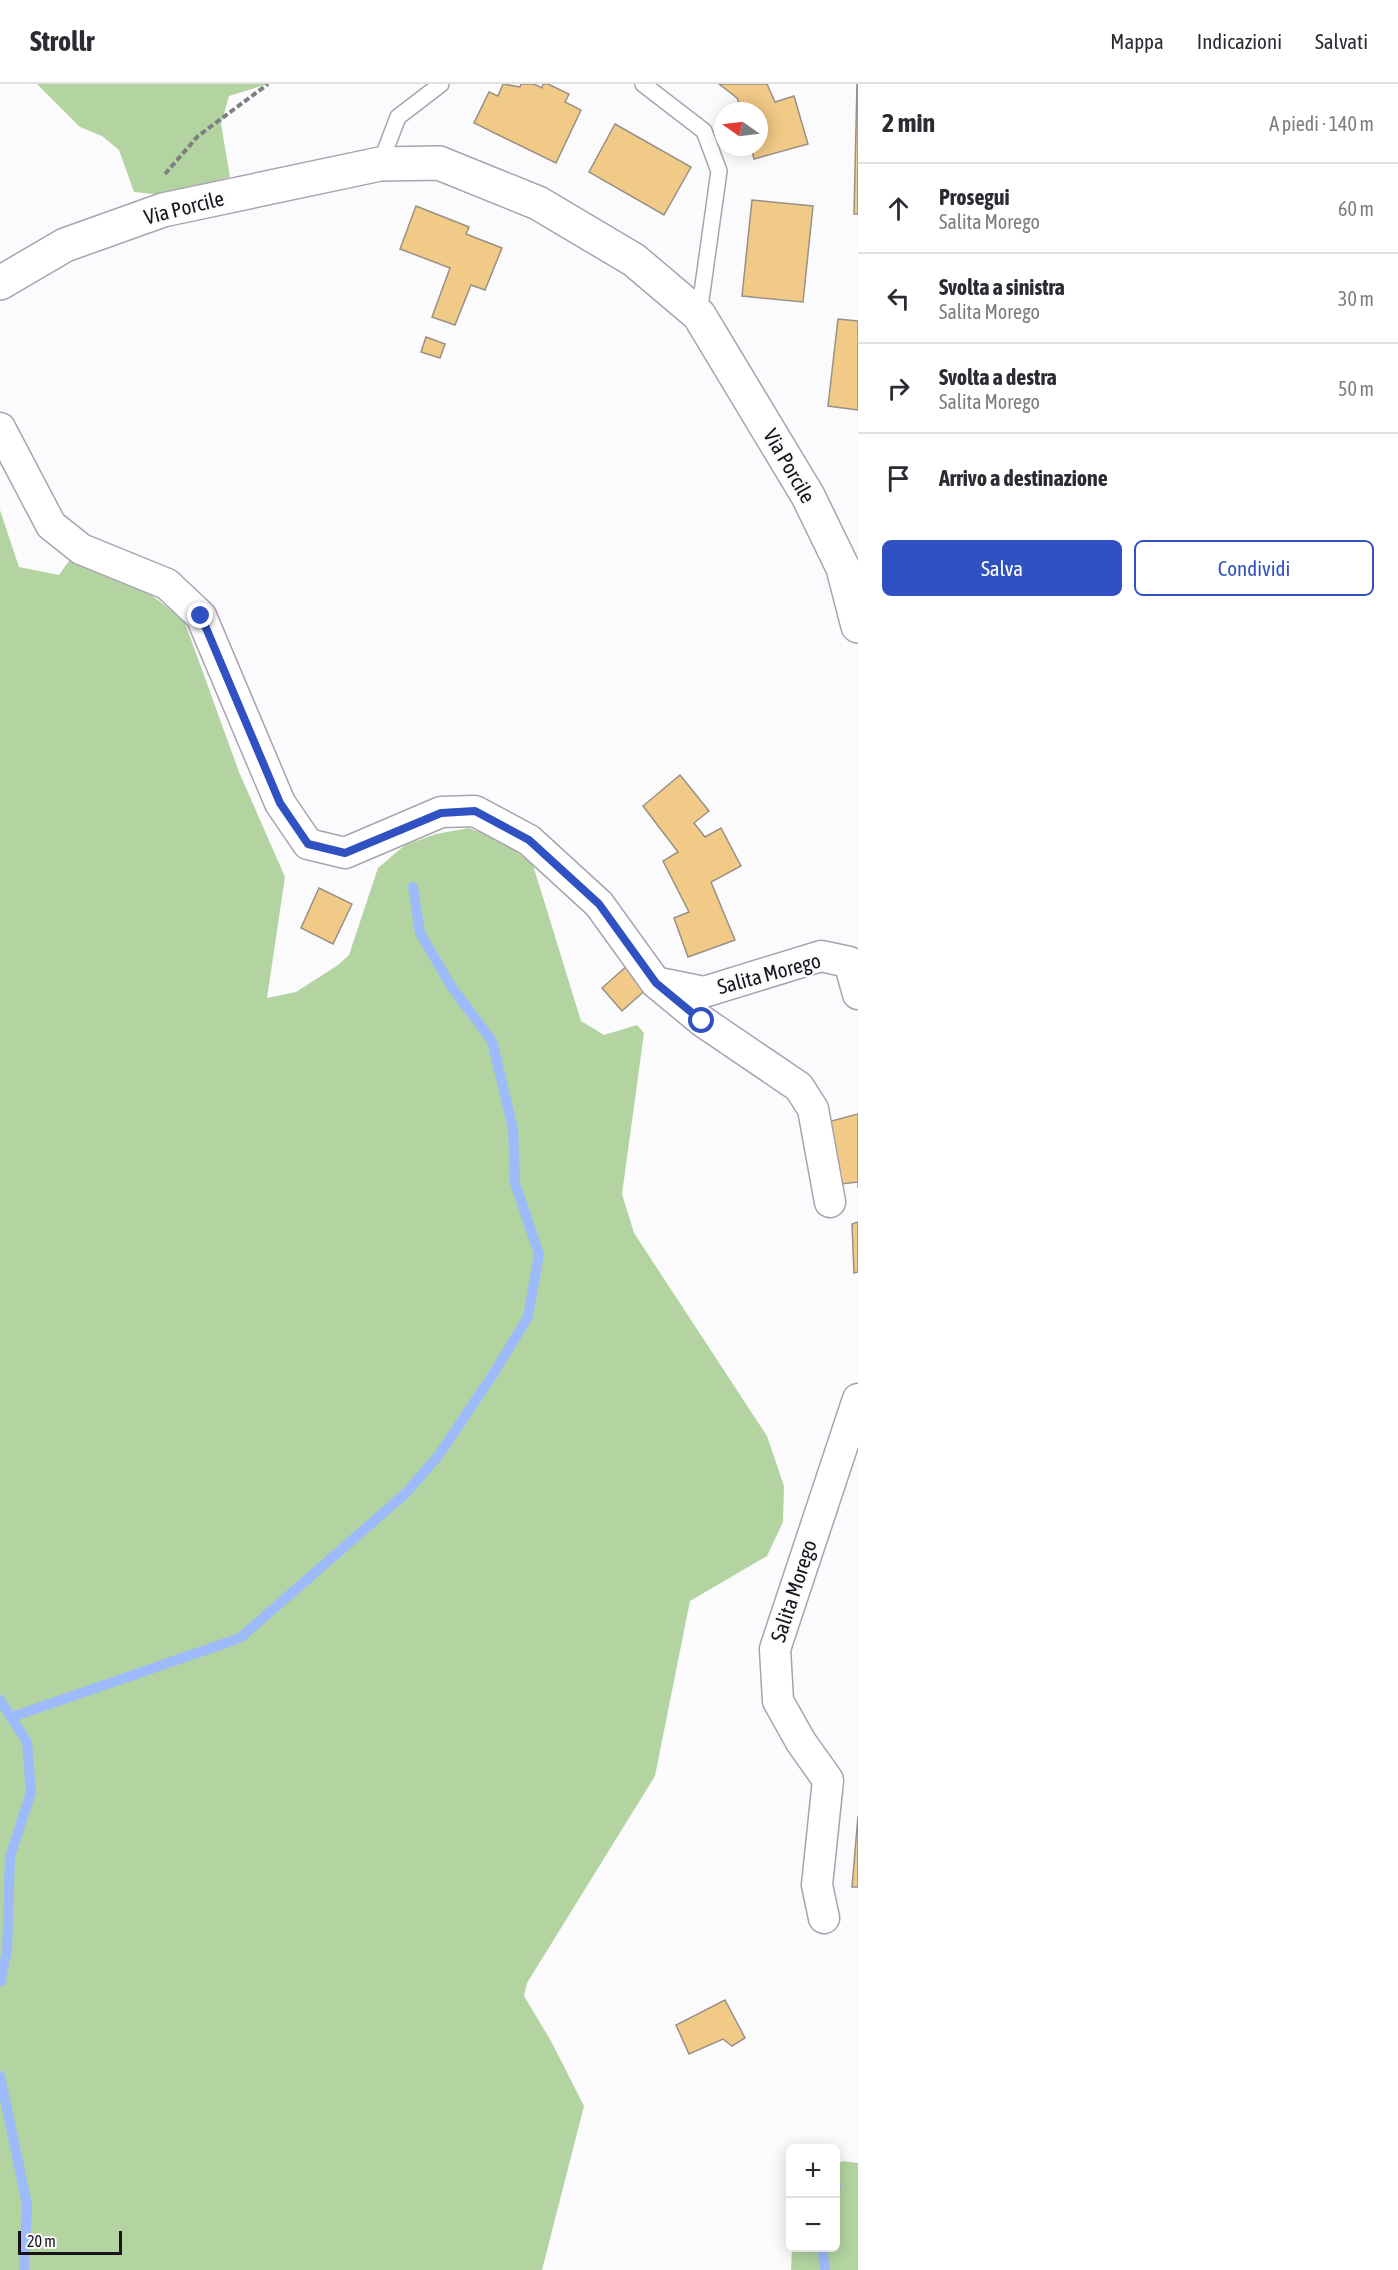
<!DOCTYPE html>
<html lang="it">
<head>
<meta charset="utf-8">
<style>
	:root { --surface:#fff; --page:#f7f7f7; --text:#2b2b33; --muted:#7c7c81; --line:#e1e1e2; --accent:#3051c1 }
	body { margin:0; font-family:"Asap Condensed",sans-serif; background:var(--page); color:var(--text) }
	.controls { position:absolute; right:18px; bottom:18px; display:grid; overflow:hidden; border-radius:9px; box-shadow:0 3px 15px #0003 }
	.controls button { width:54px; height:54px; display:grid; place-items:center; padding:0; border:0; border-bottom:2px solid var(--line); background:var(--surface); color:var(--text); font:30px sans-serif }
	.compass { position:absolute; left:714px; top:18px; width:54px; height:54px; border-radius:50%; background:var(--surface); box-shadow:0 3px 15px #0003; rotate:284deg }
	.scale { position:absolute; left:18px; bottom:15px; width:104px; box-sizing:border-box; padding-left:6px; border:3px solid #17151a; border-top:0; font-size:16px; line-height:21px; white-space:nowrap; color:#17151a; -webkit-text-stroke:4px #fbfafd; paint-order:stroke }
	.stop { position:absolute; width:18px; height:18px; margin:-14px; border:4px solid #3051c1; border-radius:50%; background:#fff }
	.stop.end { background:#3051c1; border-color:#fff; box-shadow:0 2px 6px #0008 }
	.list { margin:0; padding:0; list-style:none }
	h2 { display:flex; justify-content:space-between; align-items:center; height:78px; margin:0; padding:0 24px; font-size:26px }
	h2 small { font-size:20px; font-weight:400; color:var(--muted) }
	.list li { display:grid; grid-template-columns:39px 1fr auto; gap:18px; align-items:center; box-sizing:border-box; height:90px; padding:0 24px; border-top:2px solid var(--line) }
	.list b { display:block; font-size:22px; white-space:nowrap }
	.list p { margin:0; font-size:20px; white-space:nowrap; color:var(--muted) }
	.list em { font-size:20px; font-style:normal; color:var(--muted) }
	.actions { display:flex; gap:12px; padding:18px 24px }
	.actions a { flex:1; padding:14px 0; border:2px solid var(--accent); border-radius:9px; text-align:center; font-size:21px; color:var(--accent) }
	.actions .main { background:var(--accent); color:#fff }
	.icon { flex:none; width:33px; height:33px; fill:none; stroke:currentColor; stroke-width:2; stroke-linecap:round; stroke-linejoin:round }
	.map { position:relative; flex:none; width:858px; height:2186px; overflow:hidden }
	header { display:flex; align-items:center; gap:36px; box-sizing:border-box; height:84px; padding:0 30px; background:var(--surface); border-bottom:2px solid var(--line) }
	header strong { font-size:28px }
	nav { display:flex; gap:33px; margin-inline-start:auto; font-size:21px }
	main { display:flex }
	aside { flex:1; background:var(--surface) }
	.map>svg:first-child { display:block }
</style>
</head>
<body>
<header>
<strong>Strollr</strong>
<nav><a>Mappa</a><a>Indicazioni</a><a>Salvati</a></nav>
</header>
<main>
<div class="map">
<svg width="858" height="2186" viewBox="0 0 858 2186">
	<rect width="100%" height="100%" fill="#fbfafd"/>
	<g fill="#b3d4a0">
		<path d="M37,0H268L229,12L221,40L230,93L164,111L134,108L119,66L102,52L80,43Z"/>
		<path d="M0,426L19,483L59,491L71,474L150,510L184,536L239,688L285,793L267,914L296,908L338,881L349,871L378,784L405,761L436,750L469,744L502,756L533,781L581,937L604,951L637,941L644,949L622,1110L634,1149L767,1352L784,1402L783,1438L767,1472L690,1517L655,1692L527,1899L524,1912L551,1957L584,2022L542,2186H0Z"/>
		<path d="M842,2077L858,2079V2186H791L792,2164H836V2083Z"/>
	</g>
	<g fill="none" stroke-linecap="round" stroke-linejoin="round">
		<g stroke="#9dbbfa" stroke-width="10">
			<path d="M0,1616L27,1658L31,1708L10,1773L7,1868L0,1898"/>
			<path d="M12,1633L240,1554L406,1409L438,1372L492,1292L528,1233L539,1170L515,1099L513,1044L492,957L451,902L420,849L413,803"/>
			<path d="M0,1992L27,2120L24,2186"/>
			<path d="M836,2103V2102"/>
			<path d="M822,2164L825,2186"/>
		</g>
	</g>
	<g fill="#f2ca87" stroke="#999184" stroke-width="1.5">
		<path d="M503,0L520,3L521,0H534L542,4L543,0H548L569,10L565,18L581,26L556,79L474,39L489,8L498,12Z"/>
		<path d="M719,0H767L775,18L794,12L808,60L754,75L751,63H759V27H742L737,14Z"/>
		<path d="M857,0H858V130H854Z"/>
		<path d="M615,40L691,83L664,131L589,88Z"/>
		<path d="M752,116L813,122L803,218L742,212Z"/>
		<path d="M416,122L469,143L466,150L502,164L485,206L471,201L455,241L432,233L450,184L400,165Z"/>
		<path d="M838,235L858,237V326L828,322Z"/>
		<path d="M426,253L445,260L440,274L421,268Z"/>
		<path d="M680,691L709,727L694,739L705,753L721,744L741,782L711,798L735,856L688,873L674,834L689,828L663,777L678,768L643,722Z"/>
		<path d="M319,804L352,820L333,860L301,844Z"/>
		<path d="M629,880L649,903L622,927L602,904Z"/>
		<path d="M858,1030V1104V1098L841,1100L824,1039Z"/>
		<path d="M858,1138V1188L854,1189L852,1140Z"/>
		<path d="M858,1732V1803H852Z"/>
		<path d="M725,1916L745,1954L732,1962L723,1955L689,1970L676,1941Z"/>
	</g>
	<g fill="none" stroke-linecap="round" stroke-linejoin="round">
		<defs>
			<g id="service">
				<path d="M643,0L704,47L719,87L699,230"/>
				<path d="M380,80L398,33L441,0"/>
			</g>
			<g id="minor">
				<path d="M0,344L51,441L81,465L167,500L201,532L280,719L308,760L345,769L441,728L475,727L529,756L599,820L656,899L702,937L799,1003L813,1025L830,1118"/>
				<path d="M659,899L704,908L821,872L849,878L858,910"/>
				<path d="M824,1834L817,1801L828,1696L801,1658L778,1617L775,1565L858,1315"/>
			</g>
			<path id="tertiary" d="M0,199L65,161L163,126L380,80L439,79L538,119L634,176L699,231L808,412L843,484L858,542"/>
		</defs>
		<use href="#service" stroke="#a9a3b1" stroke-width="18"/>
		<use href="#minor" stroke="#a9a3b1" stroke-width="33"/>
		<use href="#tertiary" stroke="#a9a3b1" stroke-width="36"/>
		<path stroke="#7f7e82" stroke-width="4" stroke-dasharray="6 3" stroke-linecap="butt" d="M165,90L198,52L268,0"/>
		<use href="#service" stroke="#fff" stroke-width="15"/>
		<use href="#minor" stroke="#fff" stroke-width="30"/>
		<use href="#tertiary" stroke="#fff" stroke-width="33"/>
	</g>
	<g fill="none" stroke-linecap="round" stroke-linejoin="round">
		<path stroke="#3051c1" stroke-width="8" d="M201,532L280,719L308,760L345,769L441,729L475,727L529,756L599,820L656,899L702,937"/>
	</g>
	<g text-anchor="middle" stroke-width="4.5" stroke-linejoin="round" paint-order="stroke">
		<g font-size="21" fill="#17151a" stroke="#fbfafd">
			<text transform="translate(184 124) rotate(-14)" y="7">Via Porcile</text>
			<text transform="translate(789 382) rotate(60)" y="7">Via Porcile</text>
			<text transform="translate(769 890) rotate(-15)" y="7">Salita Morego</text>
			<text transform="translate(794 1507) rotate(-72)" y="7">Salita Morego</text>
		</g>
	</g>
</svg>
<div class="controls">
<button>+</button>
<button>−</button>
</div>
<svg class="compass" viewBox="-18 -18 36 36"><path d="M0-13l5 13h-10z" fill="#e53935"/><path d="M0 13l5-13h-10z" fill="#7c7c81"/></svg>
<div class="scale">20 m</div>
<div class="stop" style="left:702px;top:937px"></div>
<div class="stop end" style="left:201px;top:532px"></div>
</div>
<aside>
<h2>2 min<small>A piedi · 140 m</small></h2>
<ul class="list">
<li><svg class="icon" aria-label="ahead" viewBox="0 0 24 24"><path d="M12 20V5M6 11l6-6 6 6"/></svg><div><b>Prosegui</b><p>Salita Morego</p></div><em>60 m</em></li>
<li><svg class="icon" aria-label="left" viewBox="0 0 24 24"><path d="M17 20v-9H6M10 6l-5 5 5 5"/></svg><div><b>Svolta a sinistra</b><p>Salita Morego</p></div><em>30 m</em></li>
<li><svg class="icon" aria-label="right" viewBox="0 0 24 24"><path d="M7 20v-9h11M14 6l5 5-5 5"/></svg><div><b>Svolta a destra</b><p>Salita Morego</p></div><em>50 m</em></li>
<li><svg class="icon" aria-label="arrive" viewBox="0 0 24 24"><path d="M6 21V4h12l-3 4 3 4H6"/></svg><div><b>Arrivo a destinazione</b></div></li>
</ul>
<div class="actions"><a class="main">Salva</a><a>Condividi</a></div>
</aside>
</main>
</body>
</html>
